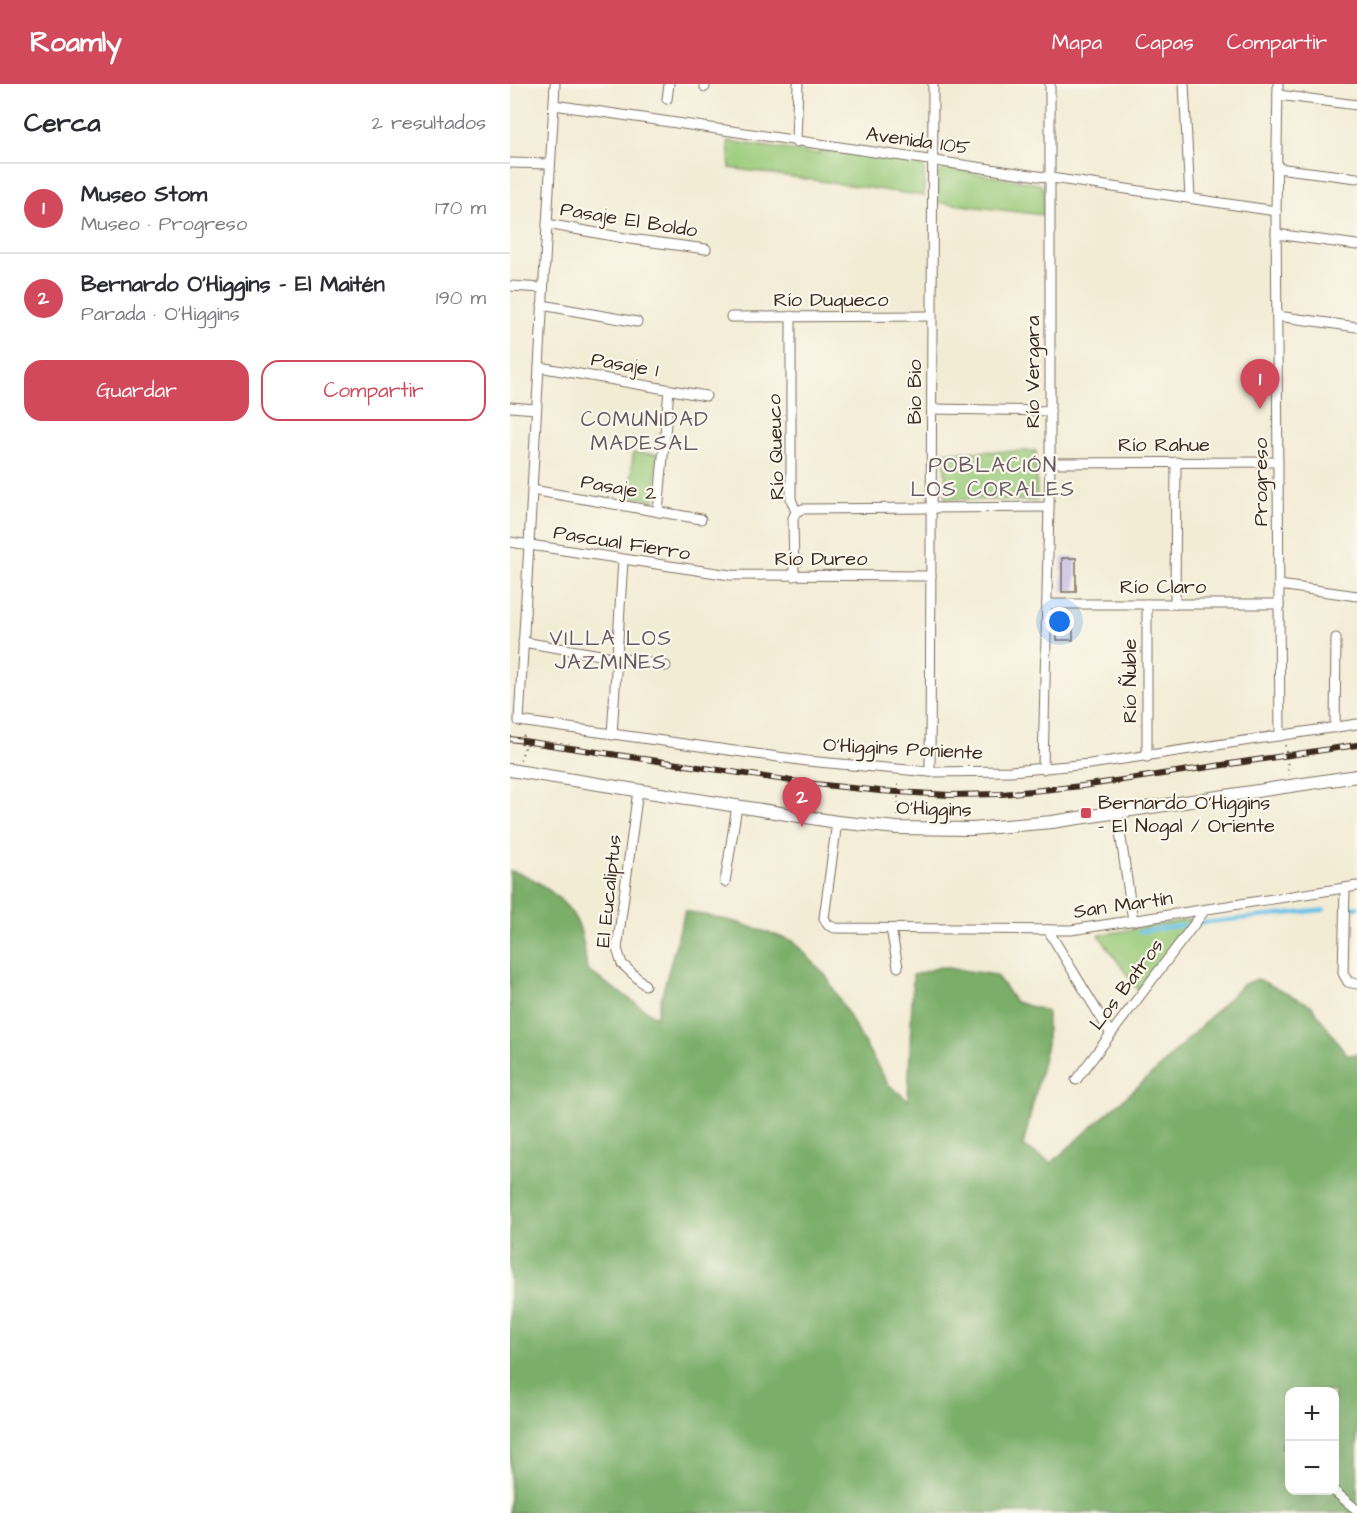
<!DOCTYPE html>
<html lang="es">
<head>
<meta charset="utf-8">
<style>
	:root { --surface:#fff; --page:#f2f2f3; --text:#2b2b33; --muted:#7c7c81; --line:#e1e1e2; --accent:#d1495b }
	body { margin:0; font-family:"Architects Daughter",sans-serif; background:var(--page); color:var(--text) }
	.controls { position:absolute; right:18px; bottom:18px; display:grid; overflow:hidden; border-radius:12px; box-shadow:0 6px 24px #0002 }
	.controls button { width:54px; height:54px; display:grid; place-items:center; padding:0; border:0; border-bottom:2px solid var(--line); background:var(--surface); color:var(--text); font:30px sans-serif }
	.you { position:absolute; left:550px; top:538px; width:21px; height:21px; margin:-15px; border:4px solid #fff; border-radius:50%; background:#1a73e8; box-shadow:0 0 0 9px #1a73e833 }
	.badge { display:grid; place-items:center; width:39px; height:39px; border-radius:50%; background:var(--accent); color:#fff; font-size:20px; font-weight:700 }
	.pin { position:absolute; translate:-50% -50px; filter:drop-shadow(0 2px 3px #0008) }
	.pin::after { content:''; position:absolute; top:32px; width:21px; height:18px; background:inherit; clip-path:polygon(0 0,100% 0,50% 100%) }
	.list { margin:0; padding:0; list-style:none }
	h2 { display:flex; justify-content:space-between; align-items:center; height:78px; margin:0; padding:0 24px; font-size:26px }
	h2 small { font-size:20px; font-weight:400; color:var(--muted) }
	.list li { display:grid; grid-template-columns:39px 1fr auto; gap:18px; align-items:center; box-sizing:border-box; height:90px; padding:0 24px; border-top:2px solid var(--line) }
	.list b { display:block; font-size:22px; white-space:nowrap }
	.list p { margin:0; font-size:20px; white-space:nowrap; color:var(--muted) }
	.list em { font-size:20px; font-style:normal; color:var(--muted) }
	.actions { display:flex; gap:12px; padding:18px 24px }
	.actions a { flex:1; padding:14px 0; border:2px solid var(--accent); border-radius:18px; text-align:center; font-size:21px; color:var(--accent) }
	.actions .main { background:var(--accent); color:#fff }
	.map { position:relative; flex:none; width:847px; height:1429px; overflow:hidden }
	header { display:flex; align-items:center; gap:36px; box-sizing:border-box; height:84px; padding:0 30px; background:var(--accent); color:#fff }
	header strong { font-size:28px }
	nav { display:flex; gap:33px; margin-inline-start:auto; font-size:21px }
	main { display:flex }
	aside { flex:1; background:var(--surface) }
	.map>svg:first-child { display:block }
</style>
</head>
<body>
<header>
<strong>Roamly</strong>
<nav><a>Mapa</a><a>Capas</a><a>Compartir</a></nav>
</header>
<main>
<aside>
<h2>Cerca<small>2 resultados</small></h2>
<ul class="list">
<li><span class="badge">1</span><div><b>Museo Stom</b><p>Museo · Progreso</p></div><em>170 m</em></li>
<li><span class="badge">2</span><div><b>Bernardo O'Higgins - El Maitén</b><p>Parada · O'Higgins</p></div><em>190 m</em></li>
</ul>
<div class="actions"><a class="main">Guardar</a><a>Compartir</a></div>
</aside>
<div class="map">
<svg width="847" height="1429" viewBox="0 0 847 1429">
	<rect width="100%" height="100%" fill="#fbf7ec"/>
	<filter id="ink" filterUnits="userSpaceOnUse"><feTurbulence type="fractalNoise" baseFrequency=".0167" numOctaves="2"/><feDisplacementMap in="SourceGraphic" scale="12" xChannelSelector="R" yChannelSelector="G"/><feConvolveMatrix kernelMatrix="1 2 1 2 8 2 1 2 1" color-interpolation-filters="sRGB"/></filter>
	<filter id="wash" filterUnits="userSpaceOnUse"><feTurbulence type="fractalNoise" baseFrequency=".008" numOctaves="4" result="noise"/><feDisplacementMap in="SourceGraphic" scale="24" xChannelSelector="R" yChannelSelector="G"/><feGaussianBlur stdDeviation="1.35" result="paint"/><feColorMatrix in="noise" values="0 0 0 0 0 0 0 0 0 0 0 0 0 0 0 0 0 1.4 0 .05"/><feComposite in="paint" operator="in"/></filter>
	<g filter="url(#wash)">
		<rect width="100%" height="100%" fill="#f3ecd5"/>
		<g fill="#99ca79" stroke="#6a7a4c" stroke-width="1.5">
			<path d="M218,57L309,70V66L404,78L414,84V112L220,84Z"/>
			<path d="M435,84L530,100L534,106L533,131L427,118L428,90Z"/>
			<path d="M526,367L527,417L435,415V368Z"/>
			<path d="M123,369L147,370L145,416L120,414Z"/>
			<path d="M681,835L682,839L628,906L589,851Z"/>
		</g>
		<path fill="#7aae69" stroke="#5a6c44" stroke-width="1.5" fill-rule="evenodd" d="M0,787C23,790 59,818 68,840C74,853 75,871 77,886L146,933L175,827L226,838L283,857L316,892L378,1000L398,1016L403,891L430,883L486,891L505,918L537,927V960L513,1062L541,1079L650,983L732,901L748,895L801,921L837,971L847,970V1429H0ZM780,1308H824V1406H780Z"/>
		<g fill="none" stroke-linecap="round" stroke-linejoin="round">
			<g stroke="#6ac1e7" stroke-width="4">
				<path d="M842,823H847"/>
				<path d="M690,839L814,826"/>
				<path d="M629,848L674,841"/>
			</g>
		</g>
		<g id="blocks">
			<g fill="#bbade5">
				<rect x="552" y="474" width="14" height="34"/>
				<rect x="547" y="536" width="16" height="20"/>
			</g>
		</g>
	</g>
	<g filter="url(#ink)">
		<use href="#blocks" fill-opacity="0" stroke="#7b6e5e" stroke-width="1.5"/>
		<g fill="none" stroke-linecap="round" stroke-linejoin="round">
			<defs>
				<g id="minor">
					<path d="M45,0L9,637L297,677L420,688L501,687L580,680L847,640"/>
					<path d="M674,0L680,114"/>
					<path d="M768,0L766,127L770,652"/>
					<path d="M195,3V0"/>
					<path d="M768,11L847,21"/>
					<path d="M157,15L159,0"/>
					<path d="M44,21L766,127"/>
					<path d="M286,58L288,0"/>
					<path d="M0,79L40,80"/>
					<path d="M767,84L847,94"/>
					<path d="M37,140L120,155L196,165"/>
					<path d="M766,150L847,161"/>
					<path d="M0,202L33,204"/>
					<path d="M32,221L127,238"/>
					<path d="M281,232V415L286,428L283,434L284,492"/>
					<path d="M767,232L847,243"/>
					<path d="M221,233L422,232"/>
					<path d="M29,283L196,312"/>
					<path d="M0,323L26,325"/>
					<path d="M422,325L540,327"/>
					<path d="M540,379L768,378"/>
					<path d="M22,406L191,435"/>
					<path d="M148,428L159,306"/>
					<path d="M286,428L292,425L539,423"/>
					<path d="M0,458L220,491L421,492"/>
					<path d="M769,501L847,512"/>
					<path d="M537,520H769"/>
					<path d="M665,520L666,378"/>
					<path d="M13,558L156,582"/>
					<path d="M825,644L826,554"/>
					<path d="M102,651L113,476"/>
					<path d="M637,673V520"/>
					<path d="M533,685L540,379V0"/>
					<path d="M420,688L423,0"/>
					<path d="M128,706L107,865L112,880L135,901"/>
					<path d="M607,727L623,837"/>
					<path d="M327,738L314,834L318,841L325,844L561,846L847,802"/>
					<path d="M215,798L227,722"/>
					<path d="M835,805L833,889L838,898L847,900"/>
					<path d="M381,845L388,883"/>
					<path d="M538,846L601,950"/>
					<path d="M566,996L695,826"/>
					<path d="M779,1365H780"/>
					<path d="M823,1406L847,1426"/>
				</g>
				<path id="tertiary" d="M0,686L327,738L387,744L462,745L542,738L847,692"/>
			</defs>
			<use href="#minor" stroke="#7b6e5e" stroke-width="11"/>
			<use href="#tertiary" stroke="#7b6e5e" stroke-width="14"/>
			<g stroke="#7b6e5e" stroke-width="2" stroke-dasharray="1.5 4.5" stroke-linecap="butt">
				<path d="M775,661L779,691"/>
				<path d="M10,676L14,665L13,647"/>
				<path d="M388,732V696"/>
			</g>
			<use href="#minor" stroke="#fff" stroke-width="9"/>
			<use href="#tertiary" stroke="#fff" stroke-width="12"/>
			<defs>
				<path id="rail" d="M0,655L296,699L370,707L440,711L492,710L572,702L847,661"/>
			</defs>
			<use href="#rail" stroke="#3b2a1e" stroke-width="6"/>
			<use href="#rail" stroke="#fbf7ec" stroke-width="4" stroke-dasharray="11" stroke-linecap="butt"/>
		</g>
	</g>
	<rect fill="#d1495b" stroke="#fbf7ec" stroke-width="2" x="570" y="723" width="12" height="12" rx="3"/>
	<g text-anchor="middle" stroke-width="4.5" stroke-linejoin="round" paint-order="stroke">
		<g font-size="20" fill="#3b2a1e" stroke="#fbf7ec">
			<text transform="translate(408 56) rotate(8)" y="7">Avenida 105</text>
			<text transform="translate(119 135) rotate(9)" y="7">Pasaje El Boldo</text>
			<text x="321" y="222">Río Duqueco</text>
			<text transform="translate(115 280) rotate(10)" y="7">Pasaje 1</text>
			<text transform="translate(522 288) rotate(-90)" y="7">Río Vergara</text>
			<text transform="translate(404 308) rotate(-90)" y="7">Bio Bio</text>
			<text x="654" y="367">Río Rahue</text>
			<text transform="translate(265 363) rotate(-92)" y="7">Río Queuco</text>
			<text transform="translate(750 398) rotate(-90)" y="7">Progreso</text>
			<text transform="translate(109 403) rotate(10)" y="7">Pasaje 2</text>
			<text transform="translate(112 458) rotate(9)" y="7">Pascual Fierro</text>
			<text x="311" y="481">Río Dureo</text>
			<text x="653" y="509">Río Claro</text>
			<text transform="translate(619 597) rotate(-90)" y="7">Río Ñuble</text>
			<text transform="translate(393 664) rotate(3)" y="7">O'Higgins Poniente</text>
			<text transform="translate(424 724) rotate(2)" y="7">O'Higgins</text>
			<text transform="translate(98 807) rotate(-84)" y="7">El Eucaliptus</text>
			<text transform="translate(613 820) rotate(-8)" y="7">San Martín</text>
			<text transform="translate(616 900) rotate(-53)" y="7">Los Batros</text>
		</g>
		<g font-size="20" fill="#3b2a1e" stroke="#fbf7ec" text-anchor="start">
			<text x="588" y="725">Bernardo O'Higgins<tspan x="588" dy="23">- El Nogal / Oriente</tspan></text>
		</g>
		<g font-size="21" letter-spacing="1.5" fill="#685864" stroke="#fbf7ec">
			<text x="135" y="342">COMUNIDAD<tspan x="135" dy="24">MADESAL</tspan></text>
			<text x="483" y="388">POBLACIÓN<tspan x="483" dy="24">LOS CORALES</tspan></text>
			<text x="101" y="561">VILLA LOS<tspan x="101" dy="24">JAZMINES</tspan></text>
		</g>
	</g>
</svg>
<div class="controls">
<button>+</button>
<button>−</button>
</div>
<div class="you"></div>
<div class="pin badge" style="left:750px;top:325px">1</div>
<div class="pin badge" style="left:292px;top:743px">2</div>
</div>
</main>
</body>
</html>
